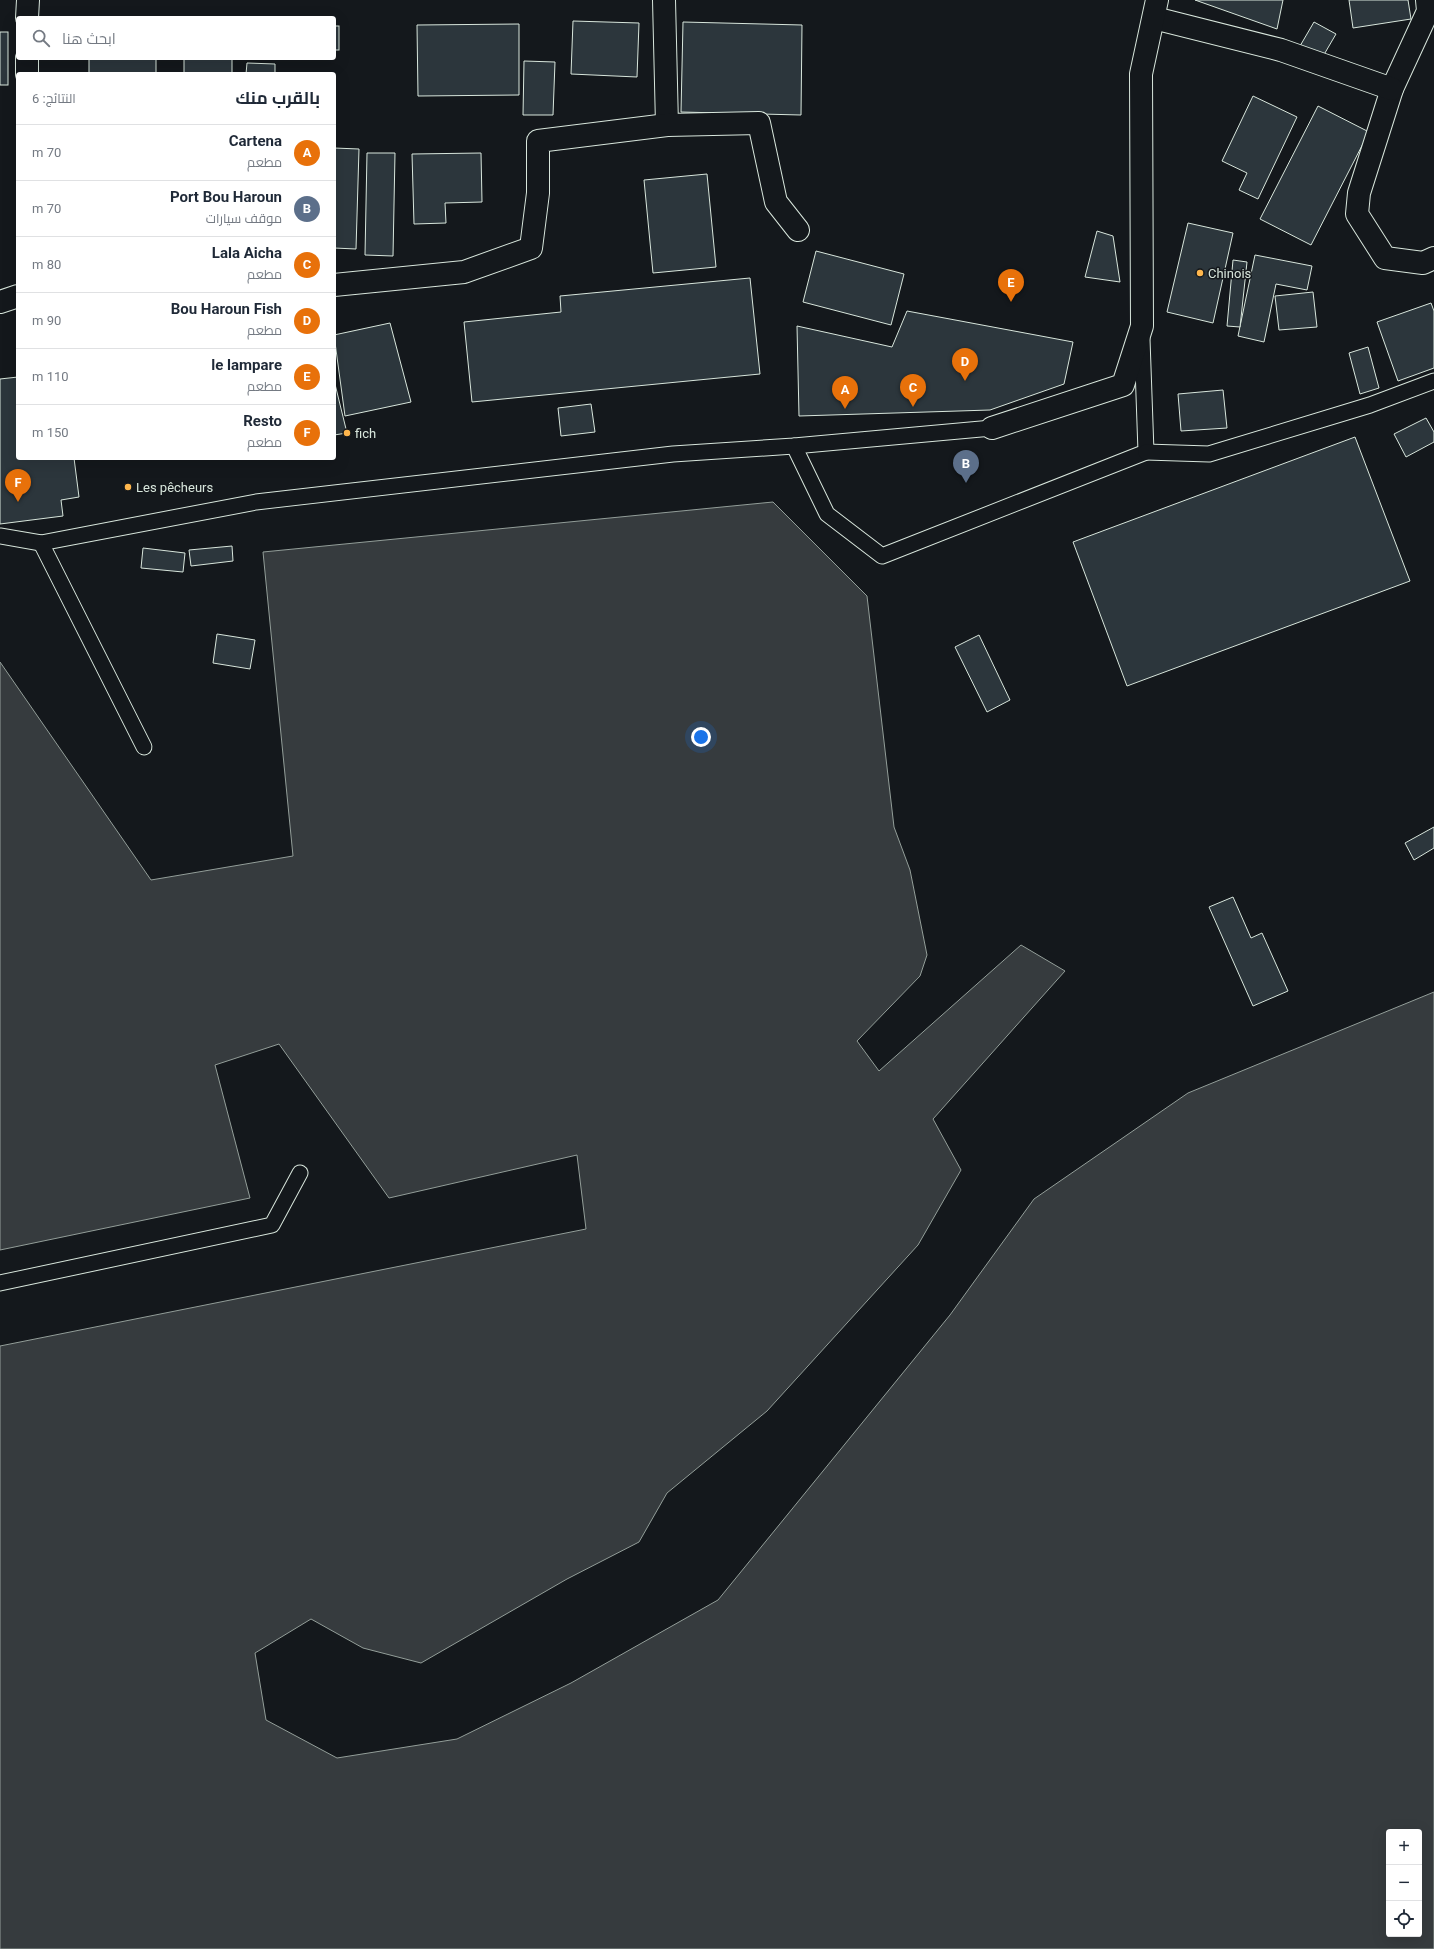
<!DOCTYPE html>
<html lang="ar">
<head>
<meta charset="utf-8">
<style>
	:root { --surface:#fff; --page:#f6f6f7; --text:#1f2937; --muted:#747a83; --line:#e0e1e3; --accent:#846941 }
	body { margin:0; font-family:Roboto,Cairo,sans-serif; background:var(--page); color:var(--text); direction:rtl }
	.controls { position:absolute; right:12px; bottom:12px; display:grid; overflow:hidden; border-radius:4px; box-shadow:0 4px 16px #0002 }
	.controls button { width:36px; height:36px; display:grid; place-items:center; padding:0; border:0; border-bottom:1px solid var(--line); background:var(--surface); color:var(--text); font:20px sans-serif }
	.you { position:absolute; left:701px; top:737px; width:14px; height:14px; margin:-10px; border:3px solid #fff; border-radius:50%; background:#1a73e8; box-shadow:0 0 0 6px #1a73e833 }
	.badge { display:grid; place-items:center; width:26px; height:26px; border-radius:50%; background:var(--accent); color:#fff; font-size:13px; font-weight:700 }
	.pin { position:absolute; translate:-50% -33px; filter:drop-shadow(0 1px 2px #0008) }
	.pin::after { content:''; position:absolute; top:21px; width:14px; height:12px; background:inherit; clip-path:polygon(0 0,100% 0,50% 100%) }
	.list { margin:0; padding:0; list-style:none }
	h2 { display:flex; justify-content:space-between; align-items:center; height:52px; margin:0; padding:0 16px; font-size:17px }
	h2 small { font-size:13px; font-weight:400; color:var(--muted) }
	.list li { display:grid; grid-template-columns:26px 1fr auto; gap:12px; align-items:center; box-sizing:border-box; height:56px; padding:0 16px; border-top:1px solid var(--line) }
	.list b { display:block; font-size:15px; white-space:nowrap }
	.list p { margin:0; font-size:13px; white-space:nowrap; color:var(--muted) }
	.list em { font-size:13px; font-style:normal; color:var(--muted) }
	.icon { flex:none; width:22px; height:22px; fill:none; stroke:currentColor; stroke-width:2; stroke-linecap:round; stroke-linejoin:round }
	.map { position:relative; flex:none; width:1434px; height:1949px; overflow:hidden; direction:ltr }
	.search { position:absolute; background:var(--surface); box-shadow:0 4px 16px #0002; left:16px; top:16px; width:320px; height:44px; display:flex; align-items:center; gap:10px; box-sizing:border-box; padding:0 14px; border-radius:4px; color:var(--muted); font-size:15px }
	.panel { position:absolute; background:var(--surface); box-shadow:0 4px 16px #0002; left:16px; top:72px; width:320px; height:388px; border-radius:4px; direction:rtl }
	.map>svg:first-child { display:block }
</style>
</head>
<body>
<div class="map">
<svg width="1434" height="1949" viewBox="0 0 1434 1949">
	<rect width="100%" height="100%" fill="#14181c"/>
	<path fill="#363b3e" stroke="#939e99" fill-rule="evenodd" d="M773,502L867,596L894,827L910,870L927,955L920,976L857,1041L879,1071L1021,945L1065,971L933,1119L961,1170L918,1245L767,1411L667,1493L639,1542L567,1579L421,1663L363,1648L311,1619L255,1653L266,1720L337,1758L457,1739L571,1683L718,1600L950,1315L1034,1199L1188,1093L1434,992V1949H0V1346L586,1229L577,1155L389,1198L279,1044L215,1065L250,1198L0,1250V662L151,880L293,856L263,552ZM1389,1832H1419V1934H1389Z"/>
	<g fill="#2c363c" stroke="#d8e6dc">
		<path d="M1195,0H1283L1277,29Z"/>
		<path d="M1349,0H1408L1411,19L1353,28Z"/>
		<path d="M573,21L639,23L637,77L571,74Z"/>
		<path d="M683,22L802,25L801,115L681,112Z"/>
		<path d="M1314,22L1336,34L1322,58L1300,46Z"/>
		<path d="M519,24V95L418,96L417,25Z"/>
		<rect x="334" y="26" width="5" height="24"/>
		<rect x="0" y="32" width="8" height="53"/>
		<rect x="89" y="58" width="67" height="16"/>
		<rect x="184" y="58" width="48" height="16"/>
		<path d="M524,61L555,62L553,115H523Z"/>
		<path d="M247,63L275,64V74H246Z"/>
		<path d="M1253,96L1297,117L1258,199L1239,190L1247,173L1222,161Z"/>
		<path d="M1318,106L1369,132L1311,245L1260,219Z"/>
		<path d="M334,148L359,149L356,249L334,248Z"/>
		<path d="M367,153H395L393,256L365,255Z"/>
		<path d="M481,153L482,202L445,203L446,223L414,224L412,154Z"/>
		<path d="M707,174L716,267L653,273L644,180Z"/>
		<path d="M1188,223L1233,233L1213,323L1167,312Z"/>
		<path d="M1097,231L1113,236L1120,282L1085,277Z"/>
		<path d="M816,251L904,274L891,325L803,302Z"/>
		<path d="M1255,255L1312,266L1307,290L1276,284L1264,342L1238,336Z"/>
		<path d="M1233,260L1247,262L1240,327L1227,326Z"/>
		<path d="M750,278L760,374L472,402L464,322L561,312L560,296Z"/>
		<path d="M1313,292L1317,327L1279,330L1275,296Z"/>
		<path d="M1431,303L1434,311V368L1398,381L1377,322Z"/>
		<path d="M907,311L1073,342L1064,384L990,410L799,416L797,326L892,347Z"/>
		<path d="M390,323L411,402L345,416L334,335Z"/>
		<path d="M1368,347L1379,388L1360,394L1349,353Z"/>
		<path d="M18,377V458H74L79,497L61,500L63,516L0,524V379Z"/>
		<path d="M334,380L347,433L334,435Z"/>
		<path d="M1223,390L1227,428L1181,431L1178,394Z"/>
		<path d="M591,404L595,432L561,436L558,408Z"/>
		<path d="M1426,418L1434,432V442L1406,457L1394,434Z"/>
		<path d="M1355,437L1410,581L1127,686L1073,542Z"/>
		<path d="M232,546L233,561L191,566L189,550Z"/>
		<path d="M143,548L185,553L183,572L141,568Z"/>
		<path d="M217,634L255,640L250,669L213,663Z"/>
		<path d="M979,635L1010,700L987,712L955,647Z"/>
		<path d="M1434,827V848L1414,860L1405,843Z"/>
		<path d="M1233,897L1251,938L1262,933L1288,991L1253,1006L1209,907Z"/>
	</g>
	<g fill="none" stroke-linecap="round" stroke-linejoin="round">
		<defs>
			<g id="service">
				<path d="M794,446L827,514L882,556L1146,452L1142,339"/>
				<path d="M1146,452L1209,454L1370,405L1434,381"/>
				<path d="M0,536L41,543L256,502L673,454L794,446L992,428"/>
				<path d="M41,543L144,747"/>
				<path d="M0,1283L272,1225L300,1173"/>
			</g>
			<g id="minor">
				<path d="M664,0L667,125"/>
				<path d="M1427,0L1428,11L1392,89L1359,193L1357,214L1385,258L1423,263L1434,258"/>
				<path d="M27,18L28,0"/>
				<path d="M1154,18L1281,50L1392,89"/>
				<path d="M27,74V58"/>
				<path d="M334,285L464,272L531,248L538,193V141L667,125L759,123L776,202L798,230"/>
				<path d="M0,302L18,296"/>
				<path d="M992,428L1123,385L1142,326L1141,74L1157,0"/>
			</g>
		</defs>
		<use href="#service" stroke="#d8e6dc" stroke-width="17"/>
		<use href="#minor" stroke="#d8e6dc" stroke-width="24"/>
		<use href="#service" stroke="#14181c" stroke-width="15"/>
		<use href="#minor" stroke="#14181c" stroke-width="22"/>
	</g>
	<g fill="#ffb74d" stroke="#14181c" stroke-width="1.5">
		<circle cx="1200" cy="273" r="4"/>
		<circle cx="347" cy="433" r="4"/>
		<circle cx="128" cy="487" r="4"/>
	</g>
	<g text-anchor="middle" stroke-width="3" stroke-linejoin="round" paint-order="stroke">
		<g font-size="13" fill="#d8e6dc" stroke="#14181c" text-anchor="start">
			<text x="1208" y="278">Chinois</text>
			<text x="355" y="438">fich</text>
			<text x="136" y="492">Les pêcheurs</text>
		</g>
	</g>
</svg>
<div class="controls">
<button>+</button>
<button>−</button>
<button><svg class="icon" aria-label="locate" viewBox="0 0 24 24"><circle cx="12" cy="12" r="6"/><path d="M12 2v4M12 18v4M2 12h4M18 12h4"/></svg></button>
</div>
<div class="you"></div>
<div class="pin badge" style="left:845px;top:409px;background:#e8710a">A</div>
<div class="pin badge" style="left:966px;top:483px;background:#5c6f8a">B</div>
<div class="pin badge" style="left:913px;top:407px;background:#e8710a">C</div>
<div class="pin badge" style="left:965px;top:381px;background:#e8710a">D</div>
<div class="pin badge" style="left:1011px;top:302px;background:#e8710a">E</div>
<div class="pin badge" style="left:18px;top:502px;background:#e8710a">F</div>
<div class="search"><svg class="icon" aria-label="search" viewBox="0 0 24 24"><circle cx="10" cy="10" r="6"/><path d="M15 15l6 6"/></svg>ابحث هنا</div>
<section class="panel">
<h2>بالقرب منك<small>النتائج: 6</small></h2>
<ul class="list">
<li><span class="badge" style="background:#e8710a">A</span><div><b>Cartena</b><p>مطعم</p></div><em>70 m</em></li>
<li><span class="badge" style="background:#5c6f8a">B</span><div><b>Port Bou Haroun</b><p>موقف سيارات</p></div><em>70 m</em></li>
<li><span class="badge" style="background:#e8710a">C</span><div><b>Lala Aicha</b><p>مطعم</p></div><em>80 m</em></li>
<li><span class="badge" style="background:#e8710a">D</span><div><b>Bou Haroun Fish</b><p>مطعم</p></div><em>90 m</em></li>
<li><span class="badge" style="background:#e8710a">E</span><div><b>le lampare</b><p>مطعم</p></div><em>110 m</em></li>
<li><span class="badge" style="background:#e8710a">F</span><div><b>Resto</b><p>مطعم</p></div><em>150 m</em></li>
</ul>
</section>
</div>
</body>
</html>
